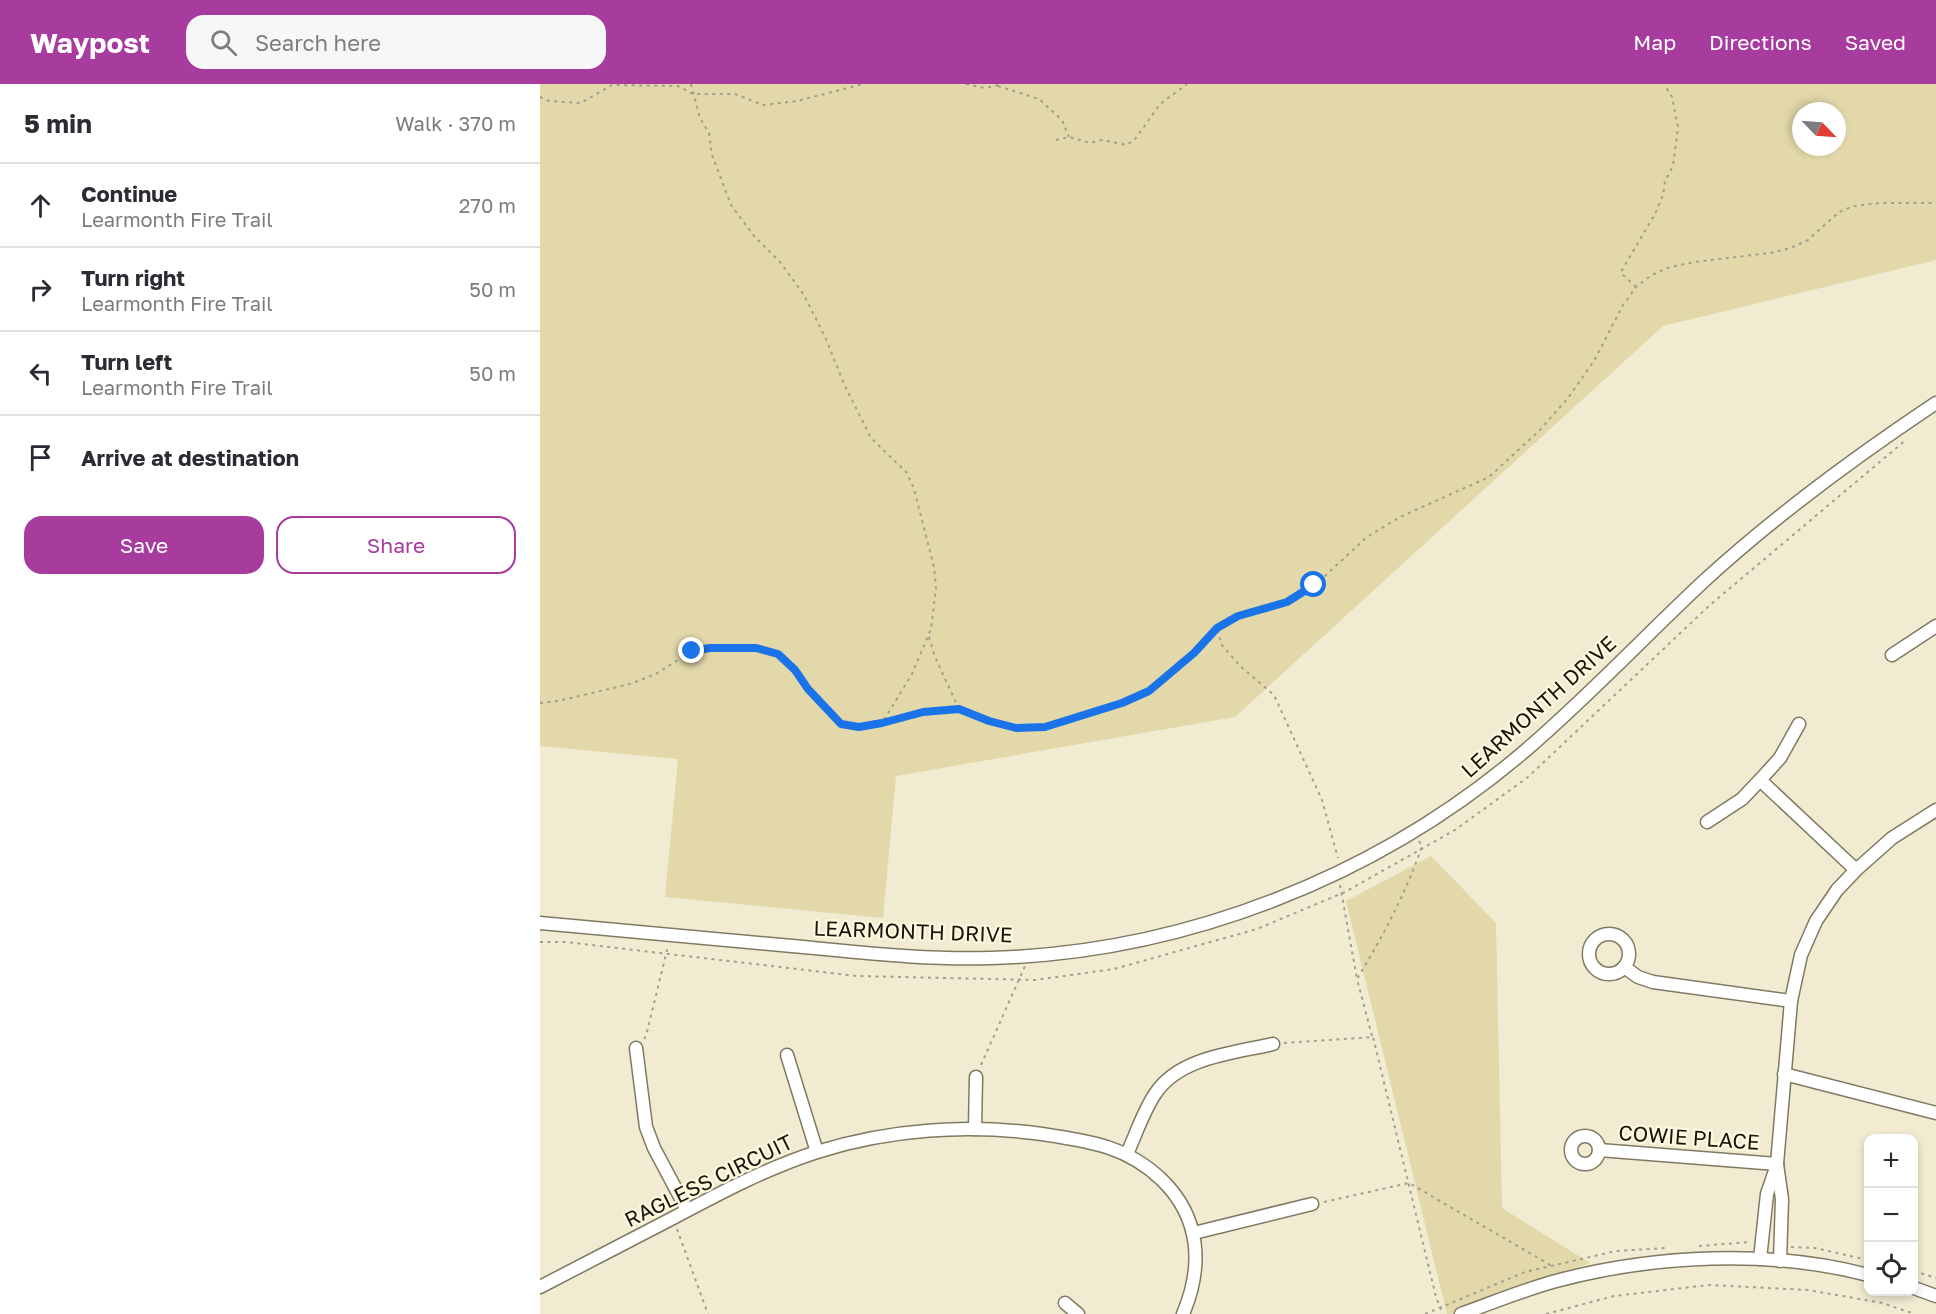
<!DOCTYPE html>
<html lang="en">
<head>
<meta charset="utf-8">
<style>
	:root { --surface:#fff; --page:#f7f7f7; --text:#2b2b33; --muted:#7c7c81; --line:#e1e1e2; --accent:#a73c9e }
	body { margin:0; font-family:"Golos Text",sans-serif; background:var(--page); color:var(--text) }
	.controls { position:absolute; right:18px; bottom:18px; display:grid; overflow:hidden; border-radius:12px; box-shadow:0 3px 9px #0003 }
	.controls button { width:54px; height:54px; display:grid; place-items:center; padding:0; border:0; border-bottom:2px solid var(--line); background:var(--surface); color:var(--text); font:30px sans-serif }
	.compass { position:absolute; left:1252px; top:18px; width:54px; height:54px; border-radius:50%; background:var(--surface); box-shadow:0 3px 9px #0003; rotate:115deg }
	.stop { position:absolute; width:18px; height:18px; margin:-14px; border:4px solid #1a73e8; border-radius:50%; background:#fff }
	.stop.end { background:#1a73e8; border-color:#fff; box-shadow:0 2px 6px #0008 }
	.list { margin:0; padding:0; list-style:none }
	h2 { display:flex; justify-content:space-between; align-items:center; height:78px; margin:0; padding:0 24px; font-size:26px }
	h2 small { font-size:20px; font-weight:400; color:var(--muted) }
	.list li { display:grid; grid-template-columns:39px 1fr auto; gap:18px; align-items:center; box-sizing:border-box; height:84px; padding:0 24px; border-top:2px solid var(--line) }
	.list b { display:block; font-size:22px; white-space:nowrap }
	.list p { margin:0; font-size:20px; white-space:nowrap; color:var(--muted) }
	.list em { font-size:20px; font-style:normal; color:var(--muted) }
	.actions { display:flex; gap:12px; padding:18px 24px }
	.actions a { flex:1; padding:14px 0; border:2px solid var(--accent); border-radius:18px; text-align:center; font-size:21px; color:var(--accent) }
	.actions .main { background:var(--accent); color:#fff }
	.icon { flex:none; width:33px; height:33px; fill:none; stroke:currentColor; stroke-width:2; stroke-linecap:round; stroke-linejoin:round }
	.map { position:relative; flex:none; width:1396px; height:1230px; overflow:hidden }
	header { display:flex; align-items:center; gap:36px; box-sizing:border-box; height:84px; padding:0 30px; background:var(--accent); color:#fff }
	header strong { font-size:28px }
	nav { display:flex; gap:33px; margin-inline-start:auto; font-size:21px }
	.search { width:420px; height:54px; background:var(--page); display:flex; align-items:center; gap:15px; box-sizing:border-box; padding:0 21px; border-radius:18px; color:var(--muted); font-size:22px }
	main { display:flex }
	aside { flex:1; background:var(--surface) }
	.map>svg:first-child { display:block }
</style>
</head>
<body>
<header>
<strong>Waypost</strong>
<div class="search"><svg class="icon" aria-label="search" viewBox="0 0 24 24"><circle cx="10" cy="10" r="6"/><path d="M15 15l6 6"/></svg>Search here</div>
<nav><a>Map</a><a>Directions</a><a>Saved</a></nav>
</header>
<main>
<aside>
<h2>5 min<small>Walk · 370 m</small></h2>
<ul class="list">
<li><svg class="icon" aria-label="ahead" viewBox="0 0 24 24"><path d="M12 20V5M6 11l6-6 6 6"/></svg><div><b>Continue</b><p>Learmonth Fire Trail</p></div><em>270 m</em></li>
<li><svg class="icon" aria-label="right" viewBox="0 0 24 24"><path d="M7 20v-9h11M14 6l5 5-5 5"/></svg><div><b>Turn right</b><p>Learmonth Fire Trail</p></div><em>50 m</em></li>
<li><svg class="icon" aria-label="left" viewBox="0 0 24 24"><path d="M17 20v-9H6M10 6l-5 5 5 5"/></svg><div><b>Turn left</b><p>Learmonth Fire Trail</p></div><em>50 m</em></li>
<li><svg class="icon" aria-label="arrive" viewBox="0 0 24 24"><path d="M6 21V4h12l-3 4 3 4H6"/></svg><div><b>Arrive at destination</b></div></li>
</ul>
<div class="actions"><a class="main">Save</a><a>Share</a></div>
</aside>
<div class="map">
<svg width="1396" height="1230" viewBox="0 0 1396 1230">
	<rect width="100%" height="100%" fill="#f1ebd1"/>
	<g fill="#e2d8aa" fill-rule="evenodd">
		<path d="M0,0H1396V176L1123,242L695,633L356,692L343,834L125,813L138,675L0,662ZM1261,27H1297V63H1261Z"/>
		<path d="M891,772L956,839L962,1124L1050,1179L911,1230H907L806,817Z"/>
	</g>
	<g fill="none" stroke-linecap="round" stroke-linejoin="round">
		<defs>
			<g id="minor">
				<path d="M1352,571L1396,542"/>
				<path d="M1259,640L1240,674L1220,696L1316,786"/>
				<path d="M1167,738L1202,715L1220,696"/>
				<path d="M0,839C84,846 168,854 252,862C318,868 384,876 450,874C644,869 838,793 986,666C1048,613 1104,553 1164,497C1236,431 1315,373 1396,319"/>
				<circle cx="1069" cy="870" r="20"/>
				<path d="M1084,883L1098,893L1113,898L1251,917"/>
				<path d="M96,964L106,1043L114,1064L147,1126"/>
				<path d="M247,971L277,1068"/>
				<path d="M1244,990L1396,1029"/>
				<path d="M435,1045L436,993"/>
				<circle cx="1045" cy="1066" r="14"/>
				<path d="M1059,1066L1237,1080"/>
				<path d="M587,1070C596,1050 603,1028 615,1010C639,973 694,969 733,960"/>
				<path d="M654,1149L772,1120"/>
				<path d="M1220,1175L1227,1110L1237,1081"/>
				<path d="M1240,1177L1242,1115L1237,1080L1251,917L1261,871L1276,837L1297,806L1316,786L1352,754L1396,726"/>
				<path d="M0,1203C44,1180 89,1157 133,1134C180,1109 227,1084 277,1068C349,1045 428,1040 502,1050C549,1057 587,1062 622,1096C661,1134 663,1183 643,1230"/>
				<path d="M1374,1204L1396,1212"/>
				<path d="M525,1219L538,1230"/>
				<path d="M921,1230C952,1219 983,1206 1016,1197C1113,1171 1230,1165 1328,1191"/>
			</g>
		</defs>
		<use href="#minor" stroke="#807a63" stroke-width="15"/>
		<g stroke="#a49f8b" stroke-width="2" stroke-dasharray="3 4.5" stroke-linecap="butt">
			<path d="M151,0L160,34L169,49L172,71L191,121L214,152L240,178L264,211L286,255L304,300L331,354L367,389L374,405L394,483L396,504L391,545L372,590L342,639"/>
			<path d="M426,0L445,4L463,0"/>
			<path d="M458,2L499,15L522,36L529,53"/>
			<path d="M0,13L9,17L41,19L72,1L138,2L153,10H195L223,21L257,17L323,0"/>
			<path d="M516,56L529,53L550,59L562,56L587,61L596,54L620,20L647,0"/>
			<path d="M1096,203L1081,189L1082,186L1115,130L1123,111L1125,97L1133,82L1138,43L1132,13L1124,0"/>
			<path d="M678,546L681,560L700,582L734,611L782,716L798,774"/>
			<path d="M389,553L395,573L419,625"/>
			<path d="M0,619L18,617L90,600L116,590L152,567L169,564H216L238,570L255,586L292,632L301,640L319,643L342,639L383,628L419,625L449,637L476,644L505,643L582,619L609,607L654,569L677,544L698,532L747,518L775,501L827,453L860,433L949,393L999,347L1028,314L1054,277L1083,221L1096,203L1112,191L1127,184L1154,178L1230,169L1251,164L1268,156L1299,128L1314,122L1340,119H1396"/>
			<path d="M800,801L817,895"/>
			<path d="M0,858H26L317,892L495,896L574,885L717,845L805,808L915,746L988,693L1170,521L1367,355"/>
			<path d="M832,952L817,895C843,852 866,809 882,762L879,757"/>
			<path d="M104,955L106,952L128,862"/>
			<path d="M744,959L833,953L896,1213L903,1230"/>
			<path d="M441,981L485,882"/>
			<path d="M784,1118L869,1099L1012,1182"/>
			<path d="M137,1145L168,1230"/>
			<path d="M1159,1162L1210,1158"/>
			<path d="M1251,1163L1275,1164L1328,1176"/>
			<path d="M1374,1187L1396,1194"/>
			<path d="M885,1230L985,1188L1076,1167L1126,1164"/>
			<path d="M1006,1230L1074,1212L1169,1201L1268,1206L1342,1219L1375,1230"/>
		</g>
		<use href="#minor" stroke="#fff" stroke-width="12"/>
	</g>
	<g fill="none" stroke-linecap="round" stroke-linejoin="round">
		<path stroke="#1a73e8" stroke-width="8" d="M152,567L170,564H216L238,570L255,586L268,605L301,640L319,643L342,639L383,628L419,625L449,637L476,644L505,643L582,619L609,607L654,569L677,544L698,532L747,518L774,501"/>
	</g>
	<g text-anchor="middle" stroke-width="4.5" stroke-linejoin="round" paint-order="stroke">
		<g font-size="21" fill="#17140b" stroke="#fef8de">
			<text transform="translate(999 623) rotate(-42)" y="7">LEARMONTH DRIVE</text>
			<text transform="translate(373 848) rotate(2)" y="7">LEARMONTH DRIVE</text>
			<text transform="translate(1149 1054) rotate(4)" y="7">COWIE PLACE</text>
			<text transform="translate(169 1097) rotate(-26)" y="7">RAGLESS CIRCUIT</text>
		</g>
	</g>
</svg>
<div class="controls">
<button>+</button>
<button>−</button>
<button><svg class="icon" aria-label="locate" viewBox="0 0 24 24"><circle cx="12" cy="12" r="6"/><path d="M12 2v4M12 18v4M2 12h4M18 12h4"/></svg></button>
</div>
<svg class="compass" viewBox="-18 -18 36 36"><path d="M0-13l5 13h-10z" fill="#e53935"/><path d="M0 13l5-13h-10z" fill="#7c7c81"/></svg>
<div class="stop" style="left:774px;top:501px"></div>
<div class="stop end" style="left:152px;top:567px"></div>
</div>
</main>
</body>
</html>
